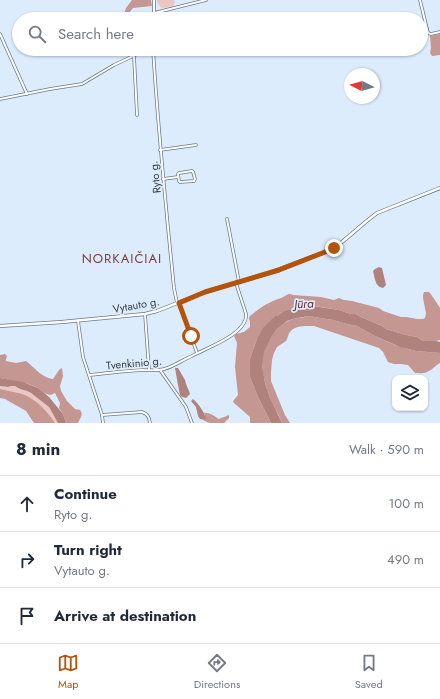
<!DOCTYPE html>
<html lang="en">
<head>
<meta charset="utf-8">
<style>
	:root { --surface:#fff; --page:#f6f6f7; --text:#1f2937; --muted:#747a83; --line:#e0e1e3; --accent:#b45309 }
	body { margin:0; font-family:Jost,sans-serif; background:var(--page); color:var(--text) }
	.controls { position:absolute; right:12px; bottom:12px; display:grid; overflow:hidden; border-radius:8px; box-shadow:0 1px 3px #0004 }
	.controls button { width:36px; height:36px; display:grid; place-items:center; padding:0; border:0; border-bottom:1px solid var(--line); background:var(--surface); color:var(--text); font:20px sans-serif }
	.compass { position:absolute; left:344px; top:68px; width:36px; height:36px; border-radius:50%; background:var(--surface); box-shadow:0 1px 3px #0004; rotate:276deg }
	.stop { position:absolute; width:12px; height:12px; margin:-9px; border:3px solid #b45309; border-radius:50%; background:#fff }
	.stop.end { background:#b45309; border-color:#fff; box-shadow:0 1px 4px #0008 }
	.list { margin:0; padding:0; list-style:none }
	h2 { display:flex; justify-content:space-between; align-items:center; height:52px; margin:0; padding:0 16px; font-size:17px }
	h2 small { font-size:13px; font-weight:400; color:var(--muted) }
	.list li { display:grid; grid-template-columns:26px 1fr auto; gap:12px; align-items:center; box-sizing:border-box; height:56px; padding:0 16px; border-top:1px solid var(--line) }
	.list b { display:block; font-size:15px; white-space:nowrap }
	.list p { margin:0; font-size:13px; white-space:nowrap; color:var(--muted) }
	.list em { font-size:13px; font-style:normal; color:var(--muted) }
	.icon { flex:none; width:22px; height:22px; fill:none; stroke:currentColor; stroke-width:2; stroke-linecap:round; stroke-linejoin:round }
	.map { position:relative; flex:none; width:440px; height:423px; overflow:hidden }
	.search { position:absolute; background:var(--surface); box-shadow:0 1px 3px #0004; left:12px; right:12px; top:12px; height:44px; display:flex; align-items:center; gap:10px; box-sizing:border-box; padding:0 14px; border-radius:22px; color:var(--muted); font-size:15px }
	.sheet { height:220px; background:var(--surface) }
	nav { display:flex; justify-content:space-around; align-items:center; box-sizing:border-box; height:56px; border-top:1px solid var(--line); background:var(--surface); font-size:11px; color:var(--muted) }
	nav a { display:grid; justify-items:center; gap:2px }
	nav .on { color:var(--accent) }
	.map>svg:first-child { display:block }
</style>
</head>
<body>
<div class="map">
<svg width="440" height="423" viewBox="0 0 440 423">
	<rect width="100%" height="100%" fill="#dcecfd"/>
	<g fill="#ecc6c2">
		<path d="M157,0H174L175,1L173,7L161,8L157,2Z"/>
		<path d="M11,385L15,386L20,389L27,391L37,397L49,407L58,423H55C47,411 38,401 25,395C17,392 8,391 0,389V386L8,387Z"/>
	</g>
	<g fill="#c59793">
		<path d="M132,0H151L152,6L133,8L129,13V19H122L126,8Z"/>
		<path d="M440,34V55L432,56L430,53L431,48L430,36Z"/>
		<path d="M424,292H429C431,294 439,306 440,308C440,315 440,332 440,340L436,341H423L417,337L406,335L386,329L382,326L361,317L356,314H351L339,310L321,307L313,306L306,309L297,307L284,311L277,316H275L257,339L250,359V377L258,397L271,423H250V417L234,403L233,401L238,395L235,367L237,343L234,336L236,334L244,332L250,327V322L249,318L250,316C262,306 267,303 281,298C286,296 288,292 293,295L321,297L334,300L339,298L344,300L352,301L379,308L383,311L401,317H407L417,319H423L425,318L426,313L423,298V295Z"/>
		<path d="M308,316L333,320L347,324L357,326L375,336L395,345L408,349L416,351L440,353V363C436,365 433,369 429,371C425,374 420,373 415,373L408,365L400,364H394L388,362L383,352L379,348L314,326C306,326 295,325 290,332C288,334 288,338 286,341L277,347L274,353L272,360L271,372V381L285,415L290,423H282C279,414 273,407 270,398C266,388 263,376 262,365C261,348 274,327 290,320C295,318 302,318 308,316Z"/>
		<path d="M5,354L7,356L6,359V361L16,363L26,361C34,367 42,378 53,379L59,370L62,368L63,376L60,386L61,391L67,401L75,409L80,410C84,415 80,418 78,423H66L63,414L59,408L60,403L55,393L50,395L44,393L38,388L29,384L0,378V355Z"/>
		<path d="M0,389C8,391 17,392 25,395C38,401 47,411 55,423H34L26,411L5,399L0,398Z"/>
		<path d="M203,413C209,412 214,416 219,419L229,415V418L224,423H209L203,420H205V414Z"/>
	</g>
	<g fill="#af827e">
		<path d="M379,267L382,268L386,285L383,288C375,287 375,278 373,271L375,269Z"/>
		<path d="M313,306L339,310L351,314H356L361,317L382,326L386,329L406,335L417,337L423,341H436L440,342V353L416,351L400,347L375,336L357,326L347,324L333,320L308,316L293,319L287,321L277,329L271,337L264,352L262,365L265,383L270,398L282,423H271L258,397L250,377V359L257,339L263,328L275,316H277L284,311L294,308L306,309Z"/>
		<path d="M175,368H178L185,380L186,384L189,391L190,394L186,398L182,397L180,395L178,385Z"/>
		<path d="M0,378L23,382L38,388L49,397L63,414L66,423H58L49,407L31,393L27,391L20,389L15,386H11L8,387L0,386Z"/>
		<path d="M193,399C198,403 205,413 206,419L205,420L200,419L198,416L196,407L191,401Z"/>
	</g>
	<g fill="none" stroke-linecap="round" stroke-linejoin="round">
		<defs>
			<g id="minor">
				<path d="M420,0L428,33L431,34L440,32"/>
				<path d="M154,13L206,0"/>
				<path d="M154,19V0"/>
				<path d="M0,34L27,94"/>
				<path d="M153,49C158,129 166,209 174,288L177,303"/>
				<path d="M134,56L137,115"/>
				<path d="M0,99L50,89L82,84L114,65L148,49"/>
				<path d="M160,150L196,145"/>
				<path d="M192,171L193,172L195,179L194,181L180,182L179,181L178,174L179,173Z"/>
				<path d="M163,179L178,177"/>
				<path d="M227,219L239,282"/>
				<path d="M179,303L197,353"/>
				<path d="M145,314L149,370"/>
				<path d="M78,321L83,357L102,415L103,423"/>
				<path d="M160,370L186,407L192,423"/>
				<path d="M90,375C107,373 125,371 142,370C150,370 157,371 164,369C175,366 182,360 192,356C206,348 248,334 246,314L236,283"/>
				<path d="M102,415L142,412C148,414 149,417 150,423"/>
			</g>
			<path id="secondary" d="M0,326L62,322L145,314L157,311L205,292L266,274L325,252L342,242L368,220L377,213L440,188"/>
		</defs>
		<use href="#minor" stroke="#66798b" stroke-width="3.5"/>
		<use href="#secondary" stroke="#66798b" stroke-width="4"/>
		<use href="#minor" stroke="#fff" stroke-width="2"/>
		<use href="#secondary" stroke="#fff" stroke-width="2.5"/>
	</g>
	<g fill="none" stroke-linecap="round" stroke-linejoin="round">
		<path stroke="#b45309" stroke-width="5" d="M191,336L179,303L205,292L279,270L325,252L334,248"/>
	</g>
	<g text-anchor="middle" stroke-width="3.5" stroke-linejoin="round" paint-order="stroke">
		<g font-size="11" fill="#343d45" stroke="#dcecfd">
			<text transform="translate(155 177) rotate(-96)" y="4">Ryto g.</text>
			<text transform="translate(136 305) rotate(-10)" y="4">Vytauto g.</text>
			<text transform="translate(134 363) rotate(-5)" y="4">Tvenkinio g.</text>
		</g>
		<g font-size="12" font-style="italic" fill="#622725" stroke="#dcecfd">
			<text transform="translate(304 304) rotate(-3)" y="4">Jūra</text>
		</g>
		<g font-size="13" letter-spacing="1" fill="#833b38" stroke="#dcecfd">
			<text x="122" y="263">NORKAIČIAI</text>
		</g>
	</g>
</svg>
<div class="controls">
<button><svg class="icon" aria-label="layers" viewBox="0 0 24 24"><path d="M12 4l9 5-9 5-9-5zM3 14l9 5 9-5"/></svg></button>
</div>
<svg class="compass" viewBox="-18 -18 36 36"><path d="M0-13l5 13h-10z" fill="#e53935"/><path d="M0 13l5-13h-10z" fill="#747a83"/></svg>
<div class="stop" style="left:191px;top:336px"></div>
<div class="stop end" style="left:334px;top:248px"></div>
<div class="search"><svg class="icon" aria-label="search" viewBox="0 0 24 24"><circle cx="10" cy="10" r="6"/><path d="M15 15l6 6"/></svg>Search here</div>
</div>
<section class="sheet">
<h2>8 min<small>Walk · 590 m</small></h2>
<ul class="list">
<li><svg class="icon" aria-label="ahead" viewBox="0 0 24 24"><path d="M12 20V5M6 11l6-6 6 6"/></svg><div><b>Continue</b><p>Ryto g.</p></div><em>100 m</em></li>
<li><svg class="icon" aria-label="right" viewBox="0 0 24 24"><path d="M7 20v-9h11M14 6l5 5-5 5"/></svg><div><b>Turn right</b><p>Vytauto g.</p></div><em>490 m</em></li>
<li><svg class="icon" aria-label="arrive" viewBox="0 0 24 24"><path d="M6 21V4h12l-3 4 3 4H6"/></svg><div><b>Arrive at destination</b></div></li>
</ul>
</section>
<nav>
<a class="on"><svg class="icon" aria-label="map" viewBox="0 0 24 24"><path d="M3 6l6-2 6 2 6-2v14l-6 2-6-2-6 2zM9 4v14M15 6v14"/></svg>Map</a>
<a><svg class="icon" aria-label="directions" viewBox="0 0 24 24"><path d="M12 3l9 9-9 9-9-9zM9 14v-3h6M13 9l2 2-2 2"/></svg>Directions</a>
<a><svg class="icon" aria-label="saved" viewBox="0 0 24 24"><path d="M7 4h10v16l-5-4-5 4z"/></svg>Saved</a>
</nav>
</body>
</html>
